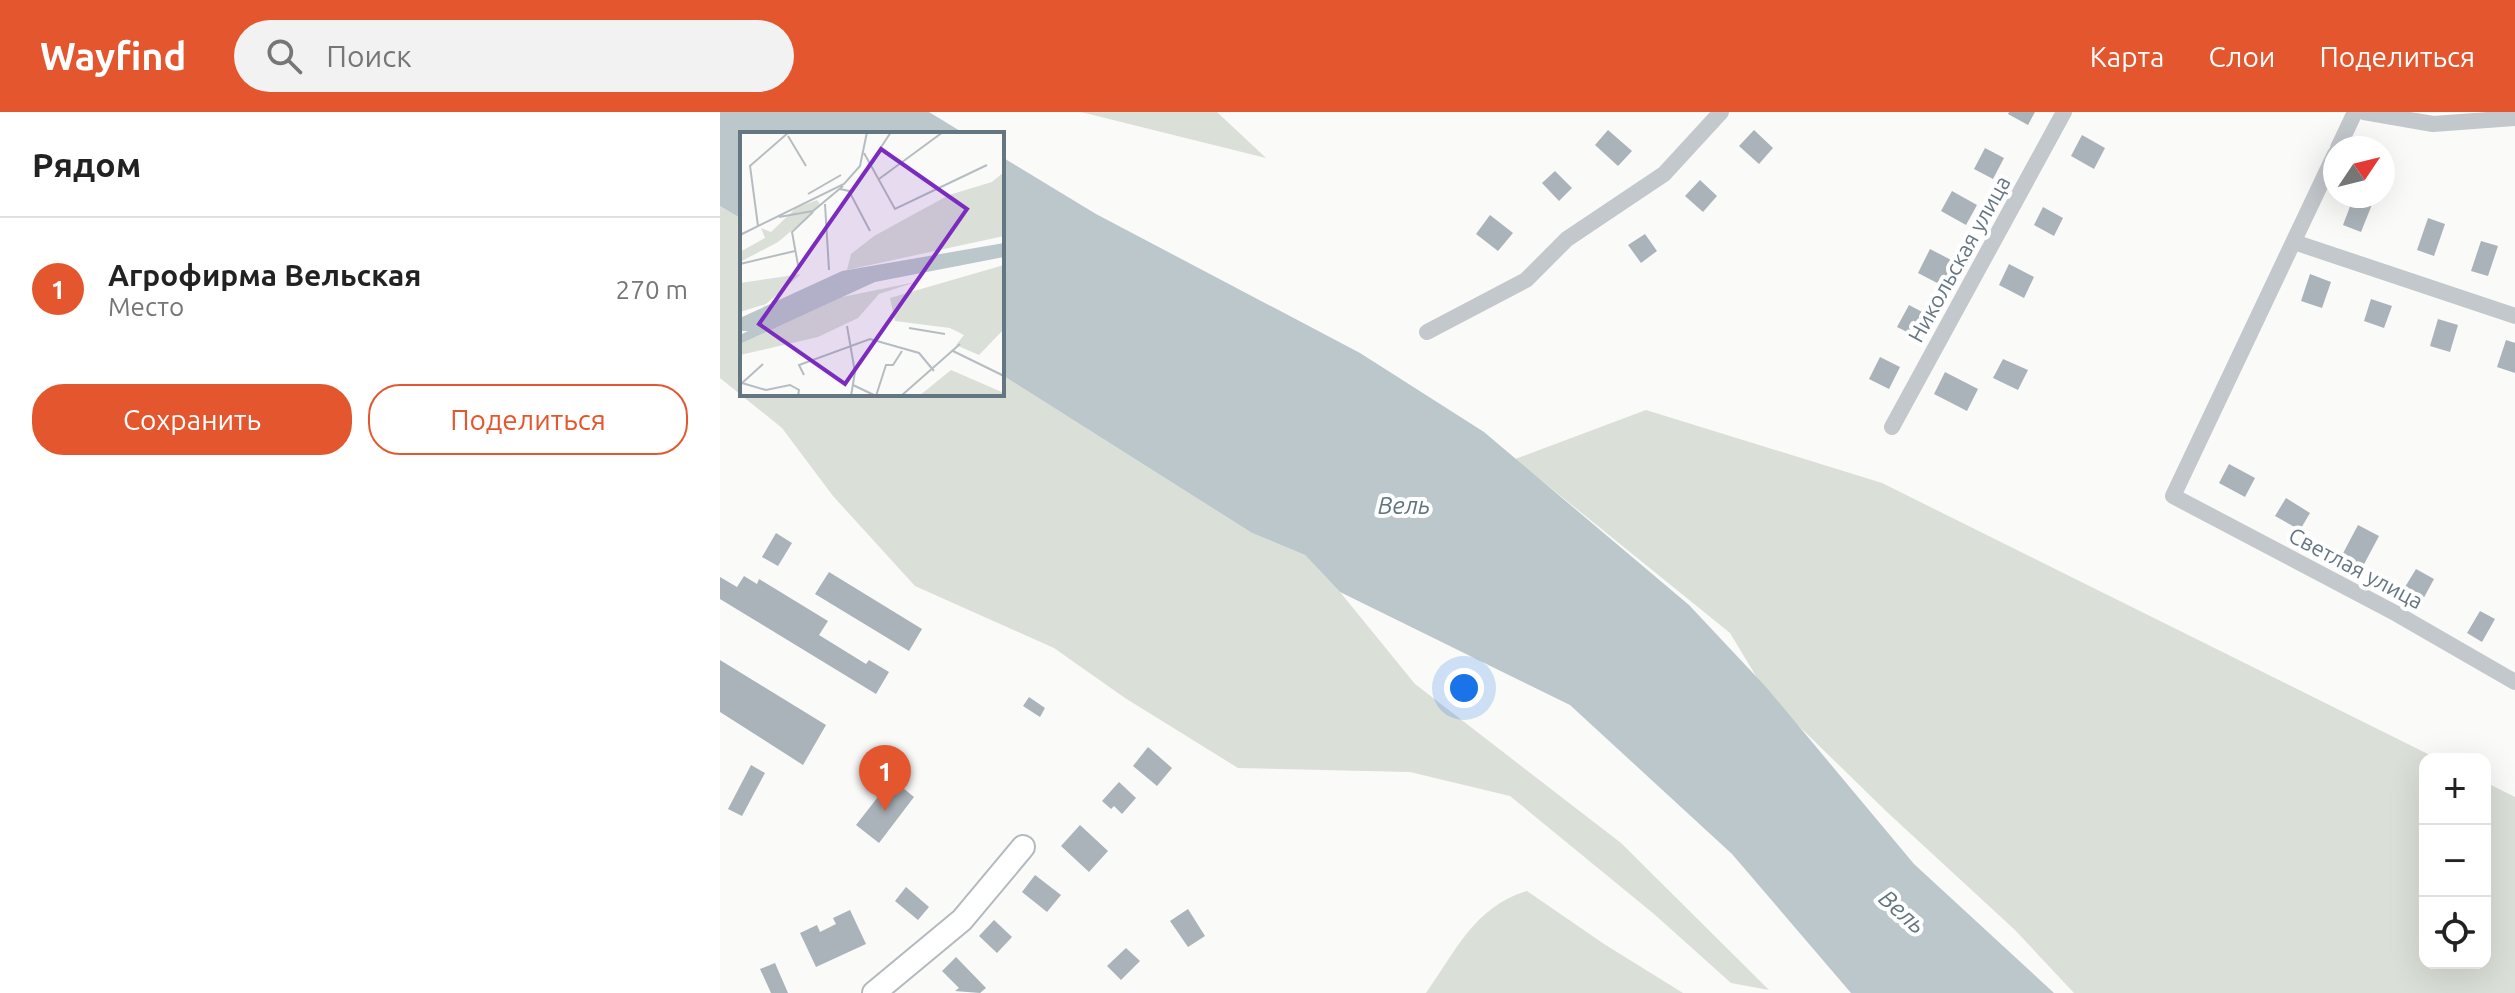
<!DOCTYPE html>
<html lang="ru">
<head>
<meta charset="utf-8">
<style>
	:root { --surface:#fff; --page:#f2f2f2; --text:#222; --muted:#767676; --line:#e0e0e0; --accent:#e4572e }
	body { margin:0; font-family:Ubuntu,sans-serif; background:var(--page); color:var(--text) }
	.controls { position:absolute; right:24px; bottom:24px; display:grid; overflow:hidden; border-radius:16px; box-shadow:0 8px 32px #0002 }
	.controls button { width:72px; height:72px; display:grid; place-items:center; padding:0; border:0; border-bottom:2px solid var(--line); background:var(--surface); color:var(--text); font:40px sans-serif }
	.compass { position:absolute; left:1603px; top:24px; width:72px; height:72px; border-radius:50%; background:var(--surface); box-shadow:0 8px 32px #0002; rotate:55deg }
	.you { position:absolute; left:744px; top:576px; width:28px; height:28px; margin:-20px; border:6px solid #fff; border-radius:50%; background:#1a73e8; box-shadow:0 0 0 12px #1a73e833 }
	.badge { display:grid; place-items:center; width:52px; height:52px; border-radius:50%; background:var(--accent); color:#fff; font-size:26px; font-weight:700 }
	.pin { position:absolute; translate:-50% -66px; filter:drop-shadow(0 2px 4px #0008) }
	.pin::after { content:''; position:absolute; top:42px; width:28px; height:24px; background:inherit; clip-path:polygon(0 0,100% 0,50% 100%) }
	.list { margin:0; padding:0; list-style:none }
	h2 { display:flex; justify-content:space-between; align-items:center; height:104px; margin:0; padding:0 32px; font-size:34px }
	h2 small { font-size:26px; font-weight:400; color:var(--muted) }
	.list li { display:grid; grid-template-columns:52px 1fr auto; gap:24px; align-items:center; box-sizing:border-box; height:144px; padding:0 32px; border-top:2px solid var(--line) }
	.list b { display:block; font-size:30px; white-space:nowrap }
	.list p { margin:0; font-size:26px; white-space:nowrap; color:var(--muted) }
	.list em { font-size:26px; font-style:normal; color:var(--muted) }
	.actions { display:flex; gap:16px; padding:24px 32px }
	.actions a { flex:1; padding:18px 0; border:2px solid var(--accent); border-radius:32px; text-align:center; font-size:28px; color:var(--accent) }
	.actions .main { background:var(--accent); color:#fff }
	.icon { flex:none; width:44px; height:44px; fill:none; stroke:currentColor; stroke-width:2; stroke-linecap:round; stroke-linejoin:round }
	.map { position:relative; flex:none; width:1795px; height:881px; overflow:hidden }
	header { display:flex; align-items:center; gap:48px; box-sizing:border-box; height:112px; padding:0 40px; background:var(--accent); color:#fff }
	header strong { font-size:38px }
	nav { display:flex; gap:44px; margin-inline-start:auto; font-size:28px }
	.search { width:560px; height:72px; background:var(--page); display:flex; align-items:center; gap:20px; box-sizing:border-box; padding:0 28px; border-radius:44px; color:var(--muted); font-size:30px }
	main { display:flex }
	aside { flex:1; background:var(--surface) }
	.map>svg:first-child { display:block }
</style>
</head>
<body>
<header>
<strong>Wayfind</strong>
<div class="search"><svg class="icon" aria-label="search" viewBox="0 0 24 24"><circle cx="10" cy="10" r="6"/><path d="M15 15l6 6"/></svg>Поиск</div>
<nav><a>Карта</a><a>Слои</a><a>Поделиться</a></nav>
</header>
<main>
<aside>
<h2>Рядом<small></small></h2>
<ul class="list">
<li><span class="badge">1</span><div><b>Агрофирма Вельская</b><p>Место</p></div><em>270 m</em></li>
</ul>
<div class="actions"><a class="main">Сохранить</a><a>Поделиться</a></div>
</aside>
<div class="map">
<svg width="1795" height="881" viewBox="0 0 1795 881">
	<rect width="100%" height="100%" fill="#fafaf8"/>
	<g fill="#dadfd7">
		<path d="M361,0H497L546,46Z"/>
		<path d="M0,94L22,107V282H282V263L532,421L585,443L620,480L695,572L901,731L1049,878L1011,871L934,802L790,684L690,660L518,656L405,586L334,536L195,474L113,384L62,316L0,266Z"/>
		<path d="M926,298L1162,371L1718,647H1705V851H1765V670L1795,685V881H1354L1295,818L1167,700L1048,584L1010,521L795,347Z"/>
		<path d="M807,779L884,832L963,881H706C736,839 754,795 807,779Z"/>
	</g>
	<g fill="#bbc7cb">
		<path d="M0,0H209L245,22H22V107L0,94Z"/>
		<path d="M282,45L376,102L640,241L764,320L969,493L1046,575L1194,752L1334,881H1131L1012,742L850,593L620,480L585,443L532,421L282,263Z"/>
	</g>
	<g fill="#aab3b9">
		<path d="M1289,0H1315L1308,13L1288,2Z"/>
		<path d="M888,18L912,39L898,54L875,33Z"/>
		<path d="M1034,18L1053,36L1039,52L1019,34Z"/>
		<path d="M1362,23L1385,36L1374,57L1351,44Z"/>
		<path d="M1265,36L1284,46L1273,67L1254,57Z"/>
		<path d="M835,59L852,76L839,89L822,71Z"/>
		<path d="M980,68L997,84L983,100L965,84Z"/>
		<path d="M1232,79L1257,93L1246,113L1221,99Z"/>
		<path d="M1634,84L1655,85L1641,120L1623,113Z"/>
		<path d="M1323,95L1343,106L1334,124L1314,113Z"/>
		<path d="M770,103L793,121L778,139L756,122Z"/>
		<path d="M1708,106L1725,112L1714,144L1697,138Z"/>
		<path d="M925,122L937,139L921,151L908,133Z"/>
		<path d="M1761,129L1778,134L1768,164L1751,159Z"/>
		<path d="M1210,137L1235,150L1223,174L1198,161Z"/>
		<path d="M1289,152L1314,165L1304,186L1279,173Z"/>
		<path d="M1590,162L1611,170L1602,196L1581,189Z"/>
		<path d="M1651,187L1672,194L1664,216L1644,209Z"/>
		<path d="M1189,193L1208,203L1197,225L1177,215Z"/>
		<path d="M1718,207L1738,213L1730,240L1710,234Z"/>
		<path d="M1786,228L1795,231V261L1777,255Z"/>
		<path d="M1160,245L1180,255L1169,277L1149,267Z"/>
		<path d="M1283,247L1308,258L1298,278L1273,266Z"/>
		<path d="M1225,260L1258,277L1247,299L1214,282Z"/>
		<path d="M1509,352L1535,366L1525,385L1499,371Z"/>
		<path d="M1566,386L1590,401L1580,418L1555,404Z"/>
		<path d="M1638,413L1659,424L1642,456L1621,445Z"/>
		<path d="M56,421L72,431L58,454L42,445Z"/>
		<path d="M1696,457L1714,467L1701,491L1682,480Z"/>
		<path d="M109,460L202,517L189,539L95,482Z"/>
		<path d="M24,464L37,472L39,467L108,509L99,523L146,552L149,548L169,560L156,582L0,487V465L17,475Z"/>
		<path d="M1760,499L1775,507L1762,530L1747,521Z"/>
		<path d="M0,548L106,613L83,653L0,600Z"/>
		<path d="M309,585L325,596L320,605L303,594Z"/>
		<path d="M428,635L452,656L437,674L413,654Z"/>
		<path d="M31,653L45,661L22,704L8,697Z"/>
		<path d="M172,667L194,685L159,731L136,713Z"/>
		<path d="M399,670L416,686L402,702L394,694L391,697L382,689Z"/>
		<path d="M360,713L388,739L369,760L341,734Z"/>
		<path d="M315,763L341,783L327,800L302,780Z"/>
		<path d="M186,775L209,795L198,808L175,789Z"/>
		<path d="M468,797L485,824L468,835L450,809Z"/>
		<path d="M130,798L146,832L96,855L80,821L97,813L100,820L116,812L113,806Z"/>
		<path d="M274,808L292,825L277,841L259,824Z"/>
		<path d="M406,836L420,849L401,868L387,854Z"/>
		<path d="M236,845L266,876L260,881L235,879L239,876L222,859Z"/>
		<path d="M55,851L68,881H51L40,857Z"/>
	</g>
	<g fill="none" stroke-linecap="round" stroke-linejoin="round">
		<defs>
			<path id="secondary" d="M154,881L242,808L303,735"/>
		</defs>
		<use href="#secondary" stroke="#b3babf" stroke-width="26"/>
		<g stroke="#c3c8cc" stroke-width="16">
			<path d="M1644,0L1713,12L1795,6"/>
			<path d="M1618,36L1635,0"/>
			<path d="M1615,42L1453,384L1677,502L1795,570"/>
			<path d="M1574,130L1795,204"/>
			<path d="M707,220L806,168L847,127L944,62L1001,0"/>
			<path d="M1172,315L1344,0"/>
		</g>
		<use href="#secondary" stroke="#fff" stroke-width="22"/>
	</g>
	<g text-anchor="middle" stroke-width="8" stroke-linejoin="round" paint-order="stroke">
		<g font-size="22" fill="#657683" stroke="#fff">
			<text transform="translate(1239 147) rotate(-61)" y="8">Никольская улица</text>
			<text transform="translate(1636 456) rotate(28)" y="8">Светлая улица</text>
		</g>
		<g font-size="24" font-style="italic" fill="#60757c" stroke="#fff">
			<text x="684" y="402">Вель</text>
			<text transform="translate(1182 800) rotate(41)" y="8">Вель</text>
		</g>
	</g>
	<g transform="translate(20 20)">
		<rect width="264" height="264" fill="#fafaf8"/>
		<path d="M264,40V104L107,138L111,122L134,104L209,63L252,50ZM77,68L80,72L68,85L38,110L0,130V120L25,106L21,96L31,100L56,76ZM264,133V197L239,223L216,213L224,203L210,196L155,189L150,166ZM61,142L26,172L0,180V151ZM176,150L139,162L118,186L78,205L0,223V212L102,165ZM211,238L264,261V264H179Z" fill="#dadfd7"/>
		<path d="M264,111V125L135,150L0,212V203L8,199H0V186L102,139Z" fill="#bbc7cb"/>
		<path fill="none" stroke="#b5bdc2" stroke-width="2" d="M48,4L66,34M124,21L155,77L247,33M130,32L151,0M139,47L203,0M100,57L109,59L130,99M68,62L101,43M85,72L89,138M39,85L73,79L103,54M18,94L10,34L49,0M0,103L104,52L120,34L127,0M0,132L55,119M58,133L52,100L73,80M107,194L115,240L111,264M169,196L205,202M213,219L264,244M64,243L59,233L130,207L179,221L194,239M2,251L26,258L50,253L59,258L58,264M1,252L23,232M113,253L136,264M136,264L146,233H153L162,219M161,264L220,212"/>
		<path fill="#7b2cbf" fill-opacity="0.15" stroke="#7b2cbf" stroke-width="4" d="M141,17L227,77L105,252L19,192Z"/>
		<rect width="264" height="264" fill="none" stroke="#657683" stroke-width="4"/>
	</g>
</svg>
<div class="controls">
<button>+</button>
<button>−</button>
<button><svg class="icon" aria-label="locate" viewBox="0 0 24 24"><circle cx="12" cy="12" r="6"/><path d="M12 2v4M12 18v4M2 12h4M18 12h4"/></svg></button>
</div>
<svg class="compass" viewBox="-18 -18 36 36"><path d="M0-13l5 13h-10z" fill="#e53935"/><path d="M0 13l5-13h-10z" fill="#767676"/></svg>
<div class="you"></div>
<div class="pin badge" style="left:165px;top:699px">1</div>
</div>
</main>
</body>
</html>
